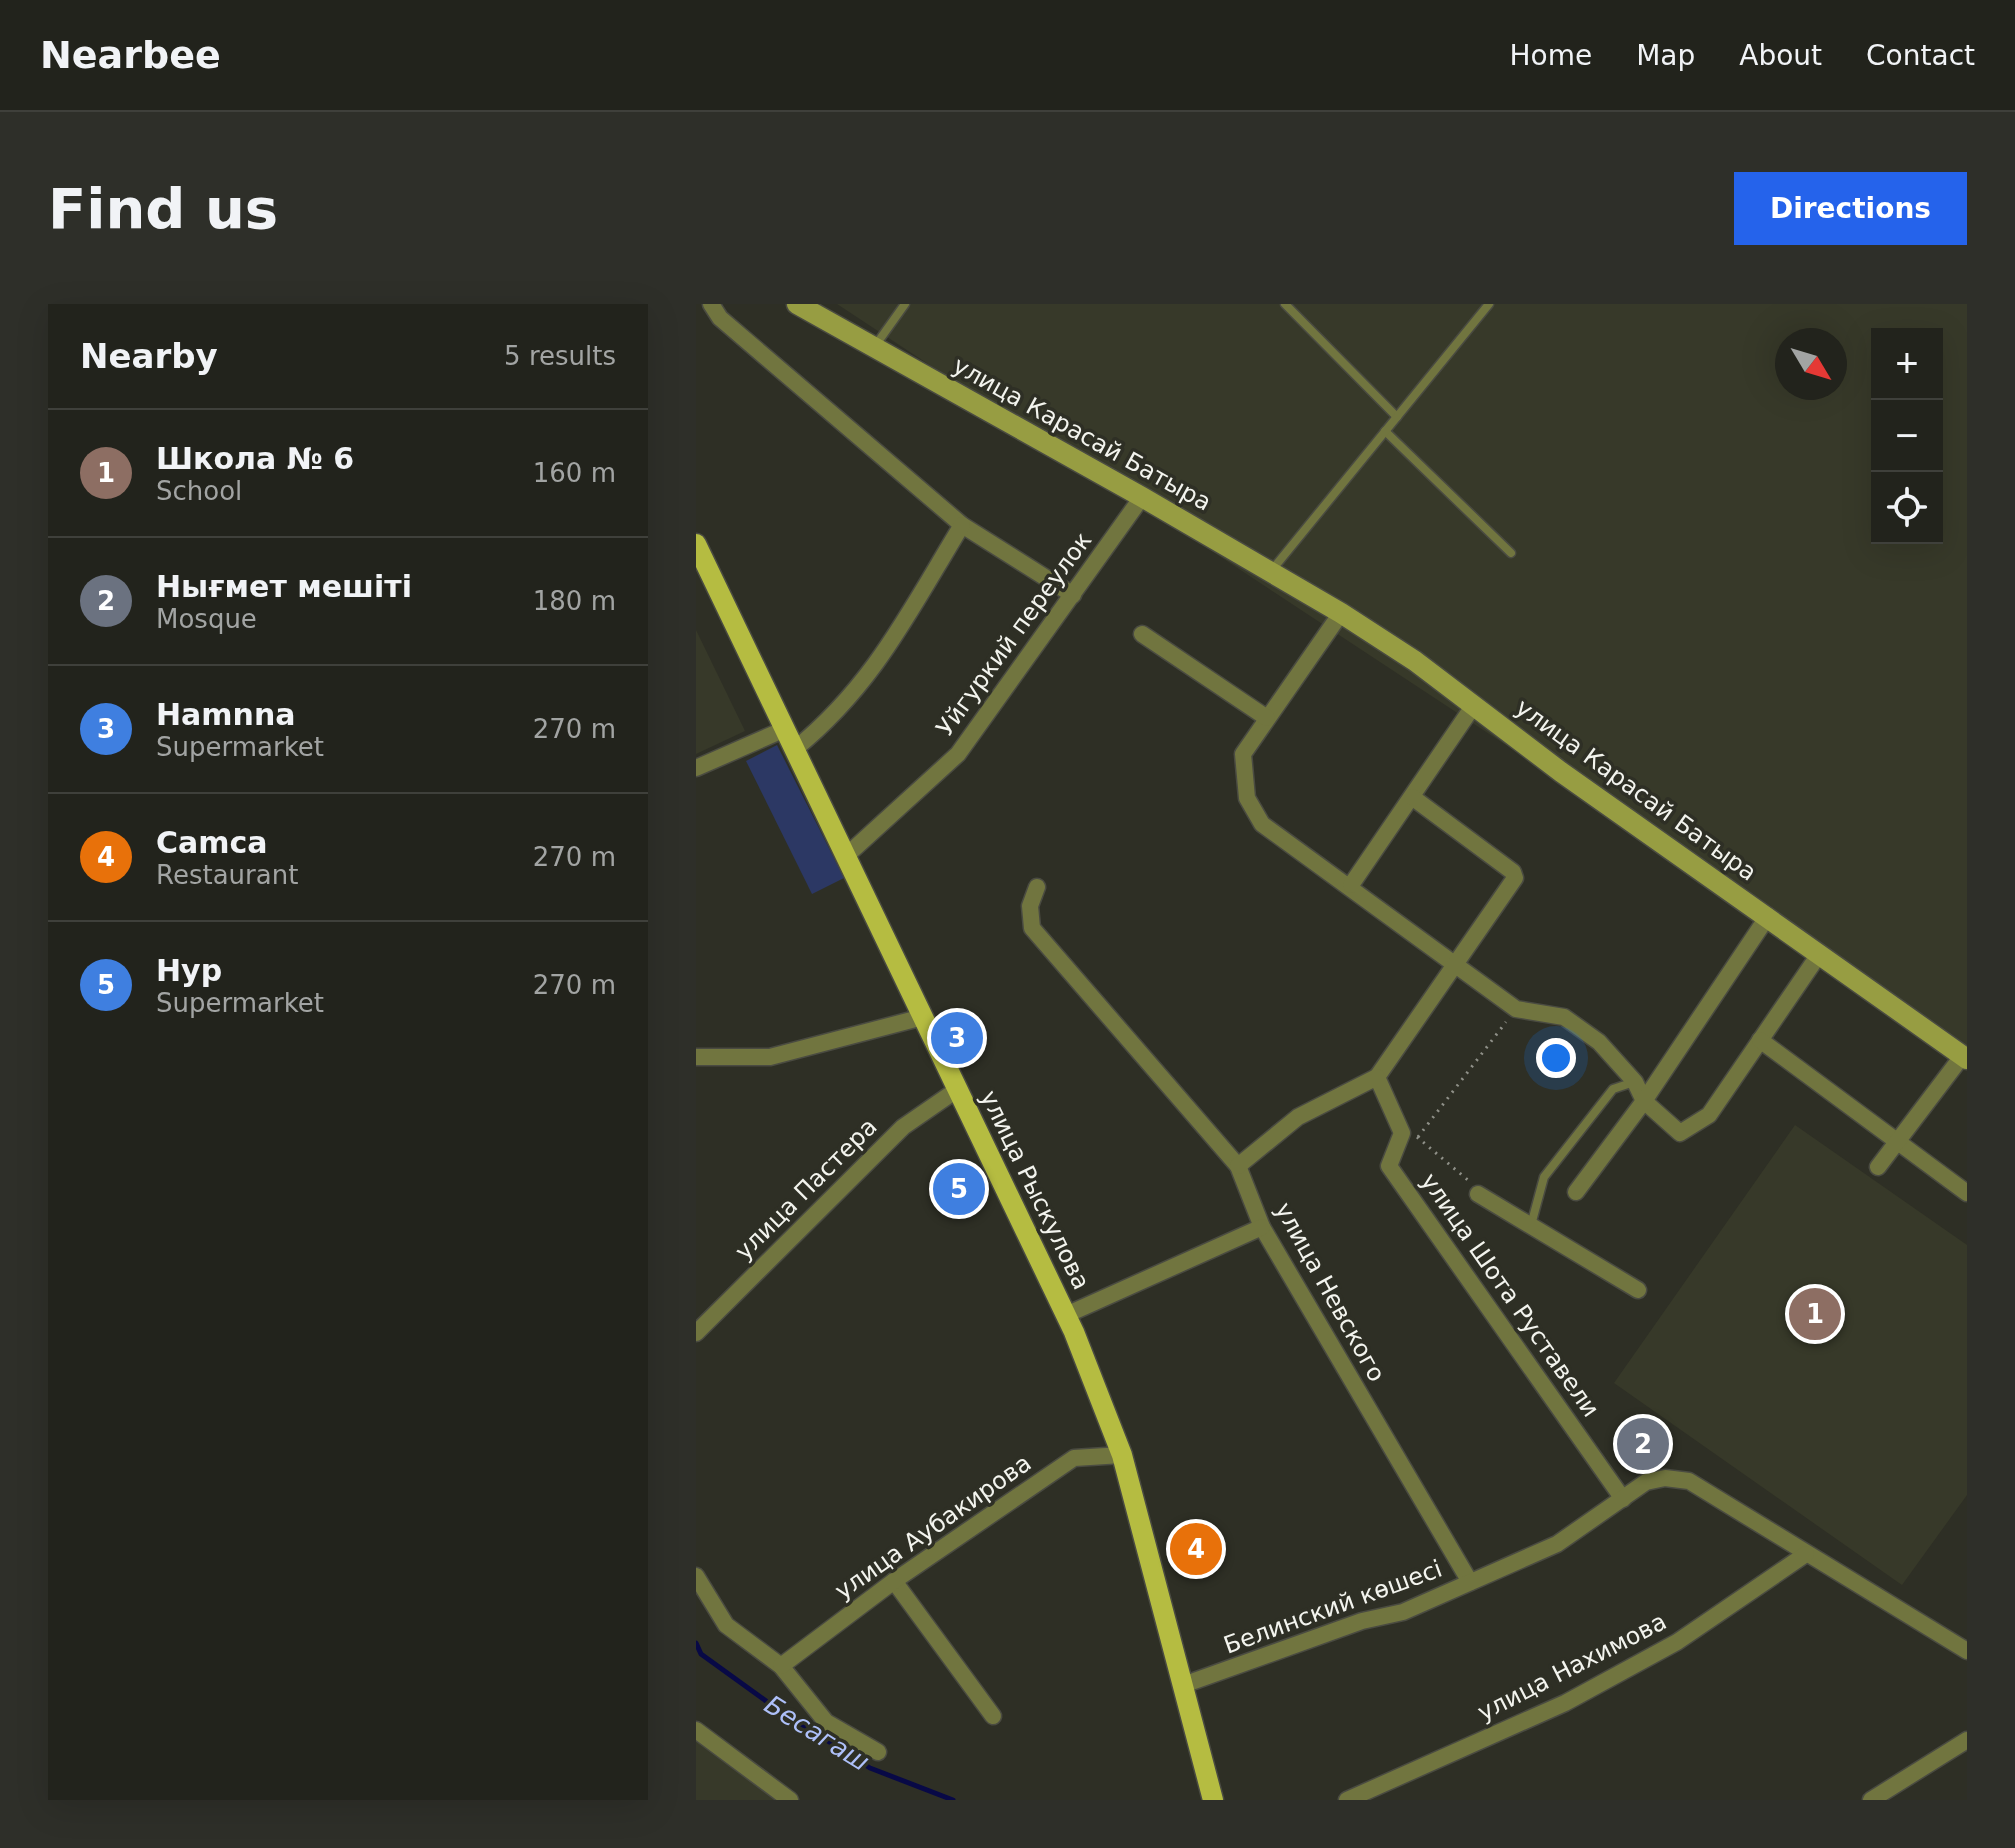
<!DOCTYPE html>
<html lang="en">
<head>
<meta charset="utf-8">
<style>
	:root { --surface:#22231c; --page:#2e2f29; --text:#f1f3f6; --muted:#a2a4a3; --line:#3f403b; --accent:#2563eb }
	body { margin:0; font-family:"DejaVu Sans",sans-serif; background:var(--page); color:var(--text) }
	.controls { position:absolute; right:24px; top:24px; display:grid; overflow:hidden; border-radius:0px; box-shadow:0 8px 32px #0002 }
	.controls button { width:72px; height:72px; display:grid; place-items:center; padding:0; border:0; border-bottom:2px solid var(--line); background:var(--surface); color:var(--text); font:40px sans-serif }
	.compass { position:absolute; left:1079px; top:24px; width:72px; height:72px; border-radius:50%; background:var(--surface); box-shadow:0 8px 32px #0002; rotate:128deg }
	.you { position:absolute; left:860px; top:754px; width:28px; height:28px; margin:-20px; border:6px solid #fff; border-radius:50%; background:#1a73e8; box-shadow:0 0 0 12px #1a73e833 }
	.badge { display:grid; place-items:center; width:52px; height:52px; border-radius:50%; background:var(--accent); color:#fff; font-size:26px; font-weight:700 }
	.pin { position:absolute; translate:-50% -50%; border:4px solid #fff; box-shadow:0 2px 8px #0006 }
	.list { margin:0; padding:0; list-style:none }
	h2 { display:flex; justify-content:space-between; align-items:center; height:104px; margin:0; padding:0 32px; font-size:34px }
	h2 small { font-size:26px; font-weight:400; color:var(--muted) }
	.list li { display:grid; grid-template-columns:52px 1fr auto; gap:24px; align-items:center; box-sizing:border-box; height:128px; padding:0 32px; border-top:2px solid var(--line) }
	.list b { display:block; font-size:30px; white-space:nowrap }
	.list p { margin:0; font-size:26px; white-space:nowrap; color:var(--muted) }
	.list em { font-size:26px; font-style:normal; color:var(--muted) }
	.icon { flex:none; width:44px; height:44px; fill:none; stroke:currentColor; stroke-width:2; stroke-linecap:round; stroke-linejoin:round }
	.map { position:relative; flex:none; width:1271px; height:1496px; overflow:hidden; border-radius:0px }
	header { display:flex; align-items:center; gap:48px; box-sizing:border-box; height:112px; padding:0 40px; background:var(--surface); border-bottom:2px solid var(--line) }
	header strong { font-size:38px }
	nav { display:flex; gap:44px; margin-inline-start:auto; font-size:28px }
	.intro { display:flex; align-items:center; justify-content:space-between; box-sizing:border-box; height:192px; padding:0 48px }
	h1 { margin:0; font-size:56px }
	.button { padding:20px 36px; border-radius:0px; background:var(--accent); color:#fff; font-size:28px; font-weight:700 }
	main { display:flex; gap:48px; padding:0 48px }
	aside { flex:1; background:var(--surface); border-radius:0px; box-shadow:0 8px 32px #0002 }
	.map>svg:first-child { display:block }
</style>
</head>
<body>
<header>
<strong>Nearbee</strong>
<nav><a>Home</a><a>Map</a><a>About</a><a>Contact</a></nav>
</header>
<div class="intro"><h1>Find us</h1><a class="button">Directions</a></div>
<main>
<aside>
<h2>Nearby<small>5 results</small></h2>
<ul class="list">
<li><span class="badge" style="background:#8d6e63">1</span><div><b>Школа № 6</b><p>School</p></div><em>160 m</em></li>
<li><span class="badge" style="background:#6b7280">2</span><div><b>Нығмет мешіті</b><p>Mosque</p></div><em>180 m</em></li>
<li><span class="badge" style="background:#3f7fe0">3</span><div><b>Hamnna</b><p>Supermarket</p></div><em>270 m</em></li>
<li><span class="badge" style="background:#e8710a">4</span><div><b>Camca</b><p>Restaurant</p></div><em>270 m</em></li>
<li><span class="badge" style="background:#3f7fe0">5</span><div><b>Hyp</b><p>Supermarket</p></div><em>270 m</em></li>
</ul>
</aside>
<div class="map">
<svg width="1271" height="1496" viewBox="0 0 1271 1496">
	<rect width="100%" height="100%" fill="#2e2f25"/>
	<g fill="#373929" fill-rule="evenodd">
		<path d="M141,0H1271V745ZM1181,30H1241V234H1181ZM1091,36H1139V84H1091Z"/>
		<path d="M0,326L49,427L0,450Z"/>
		<path d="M1099,821L1271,941V1191L1206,1281L918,1079Z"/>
		<path d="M0,1433L99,1496H0Z"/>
	</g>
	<path fill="#2c3864" d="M81,441L148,574L116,590L50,457Z"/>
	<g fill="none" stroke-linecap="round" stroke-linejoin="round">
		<path stroke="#080946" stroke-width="5" d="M0,1339L5,1350L77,1402L174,1464L257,1496"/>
		<defs>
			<g id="lane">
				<path d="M589,0L701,113"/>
				<path d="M179,42L209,0"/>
				<path d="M689,127L815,249"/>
				<path d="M576,266L793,0"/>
				<path d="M835,921L848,873L917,785L938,778"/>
			</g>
			<g id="street">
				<path d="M15,0L24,14L266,221L377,291"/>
				<path d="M645,309L547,450L551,494L566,520L820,705L868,713L903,738L939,778L948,797L984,829L1013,811L1124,649"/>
				<path d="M446,330L571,414"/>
				<path d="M99,445C178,381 214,306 266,221"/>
				<path d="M0,464L89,425"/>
				<path d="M150,552L262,450L446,193"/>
				<path d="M655,581L778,401"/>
				<path d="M341,583L334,602L336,624L542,862L566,923L774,1278"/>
				<path d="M1064,736L1271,889"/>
				<path d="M0,753H74L227,713"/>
				<path d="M681,773L819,574L817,568L716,493"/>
				<path d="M542,862L602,813L681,773L706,829L693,862L927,1195"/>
				<path d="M1182,863L1267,751"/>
				<path d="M880,888L948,797L1072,612"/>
				<path d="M782,890L942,986"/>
				<path d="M370,1011L566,923"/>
				<path d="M0,1029L207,823L262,785"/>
				<path d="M0,1272L30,1321L85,1362L130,1418L182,1448"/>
				<path d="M198,1277L297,1412"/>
				<path d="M85,1362L198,1277L378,1154L426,1151"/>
				<path d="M487,1381L666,1317L707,1308L861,1240L950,1178L969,1174L993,1177L1271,1347"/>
				<path d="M0,1426L94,1496"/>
				<path d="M651,1496L869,1399L981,1338L1110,1250"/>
				<path d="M1175,1496L1271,1436"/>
			</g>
			<path id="secondary" d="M101,0L446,193L645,309L719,357L865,468L1271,755"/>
			<path id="primary" d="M0,240L378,1028L426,1151L517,1496"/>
		</defs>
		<use href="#lane" stroke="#4a4b41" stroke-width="11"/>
		<use href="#street" stroke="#4a4b41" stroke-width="19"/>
		<use href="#secondary" stroke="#4a4b41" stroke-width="23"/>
		<use href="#primary" stroke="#4a4b41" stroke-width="23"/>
		<g stroke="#8f9088" stroke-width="3" stroke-dasharray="2 6" stroke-linecap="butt">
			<path d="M721,833L773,877"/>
			<path d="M722,833L810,718"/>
		</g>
		<use href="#lane" stroke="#71753f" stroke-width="8"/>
		<use href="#street" stroke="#71753f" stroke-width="16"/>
		<use href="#secondary" stroke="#979d42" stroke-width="20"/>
		<use href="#primary" stroke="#b5bc41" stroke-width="20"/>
	</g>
	<g text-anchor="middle" stroke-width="7" stroke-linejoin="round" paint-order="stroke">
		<g font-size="24" fill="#f3f4ee" stroke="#2e2f25">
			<text transform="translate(386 130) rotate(29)" y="8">улица Карасай Батыра</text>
			<text transform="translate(318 330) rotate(-54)" y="8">Уйгуркий переулок</text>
			<text transform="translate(940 486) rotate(36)" y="8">улица Карасай Батыра</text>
			<text transform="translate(110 885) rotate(-45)" y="8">улица Пастера</text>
			<text transform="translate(339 886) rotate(64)" y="8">улица Рыскулова</text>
			<text transform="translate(634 988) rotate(61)" y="8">улица Невского</text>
			<text transform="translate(814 991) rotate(55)" y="8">улица Шота Руставели</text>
			<text transform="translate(237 1223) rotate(-35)" y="8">улица Аубакирова</text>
			<text transform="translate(637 1303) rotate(-20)" y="8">Белинский көшесi</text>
			<text transform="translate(876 1363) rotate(-27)" y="8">улица Нахимова</text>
		</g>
		<g font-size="26" font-style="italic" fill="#aec0f9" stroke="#2e2f25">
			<text transform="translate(121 1429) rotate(32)" y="9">Бесагаш</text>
		</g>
	</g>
</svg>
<div class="controls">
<button>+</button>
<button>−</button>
<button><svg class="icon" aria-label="locate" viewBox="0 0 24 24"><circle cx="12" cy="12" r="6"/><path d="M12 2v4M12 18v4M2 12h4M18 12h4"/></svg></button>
</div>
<svg class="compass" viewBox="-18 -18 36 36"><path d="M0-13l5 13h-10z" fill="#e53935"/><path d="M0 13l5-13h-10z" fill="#a2a4a3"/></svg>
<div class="you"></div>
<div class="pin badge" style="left:1119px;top:1010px;background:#8d6e63">1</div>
<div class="pin badge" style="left:947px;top:1140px;background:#6b7280">2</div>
<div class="pin badge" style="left:261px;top:734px;background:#3f7fe0">3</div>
<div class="pin badge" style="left:500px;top:1245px;background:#e8710a">4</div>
<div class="pin badge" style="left:263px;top:885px;background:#3f7fe0">5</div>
</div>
</main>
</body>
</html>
